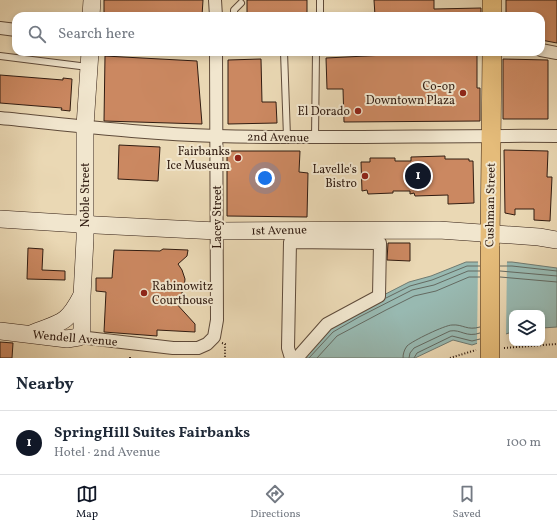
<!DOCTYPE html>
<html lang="en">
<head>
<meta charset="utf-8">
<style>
	:root { --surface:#fff; --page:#f2f2f3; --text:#1f2937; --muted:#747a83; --line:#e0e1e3; --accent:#111827 }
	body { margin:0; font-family:Vollkorn,serif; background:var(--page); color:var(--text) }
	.controls { position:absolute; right:12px; bottom:12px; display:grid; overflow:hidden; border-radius:8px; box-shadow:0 2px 6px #0003 }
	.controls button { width:36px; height:36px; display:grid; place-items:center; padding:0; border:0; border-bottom:1px solid var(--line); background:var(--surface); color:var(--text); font:20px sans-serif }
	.you { position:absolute; left:265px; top:178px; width:14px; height:14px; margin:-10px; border:3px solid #fff; border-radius:50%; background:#1a73e8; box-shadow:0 0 0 6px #1a73e833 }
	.badge { display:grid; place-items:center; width:26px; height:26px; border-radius:50%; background:var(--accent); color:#fff; font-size:13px; font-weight:700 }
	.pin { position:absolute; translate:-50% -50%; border:2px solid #fff; box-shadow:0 1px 4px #0006 }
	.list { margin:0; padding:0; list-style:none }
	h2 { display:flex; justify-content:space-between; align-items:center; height:52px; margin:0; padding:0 16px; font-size:17px }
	h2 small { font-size:13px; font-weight:400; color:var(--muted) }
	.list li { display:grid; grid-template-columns:26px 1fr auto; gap:12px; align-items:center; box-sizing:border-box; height:64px; padding:0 16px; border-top:1px solid var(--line) }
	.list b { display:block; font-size:15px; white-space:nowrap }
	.list p { margin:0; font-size:13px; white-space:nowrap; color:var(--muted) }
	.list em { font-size:13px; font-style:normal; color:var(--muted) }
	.icon { flex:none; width:22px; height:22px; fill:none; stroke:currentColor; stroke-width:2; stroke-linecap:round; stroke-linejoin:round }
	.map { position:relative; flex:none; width:557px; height:358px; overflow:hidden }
	.search { position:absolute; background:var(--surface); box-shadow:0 2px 6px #0003; left:12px; right:12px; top:12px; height:44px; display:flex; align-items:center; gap:10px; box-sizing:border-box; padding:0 14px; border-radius:12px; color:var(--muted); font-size:15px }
	.sheet { height:116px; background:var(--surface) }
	nav { display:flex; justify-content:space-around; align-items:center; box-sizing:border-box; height:56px; border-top:1px solid var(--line); background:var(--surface); font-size:11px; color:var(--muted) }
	nav a { display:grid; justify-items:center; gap:2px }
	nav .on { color:var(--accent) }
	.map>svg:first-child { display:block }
</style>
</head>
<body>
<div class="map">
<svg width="557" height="358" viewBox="0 0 557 358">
	<rect width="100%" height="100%" fill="#ead8b4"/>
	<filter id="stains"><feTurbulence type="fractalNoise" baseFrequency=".005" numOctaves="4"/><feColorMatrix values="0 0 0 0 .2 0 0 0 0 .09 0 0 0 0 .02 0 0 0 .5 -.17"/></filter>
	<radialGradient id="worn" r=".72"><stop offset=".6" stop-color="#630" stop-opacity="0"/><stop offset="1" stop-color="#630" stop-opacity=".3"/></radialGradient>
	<path fill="#98b9b1" stroke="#6f7a71" d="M466,262H512L557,268V327L542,328V313H512V332L472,345L453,340L415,358H297L327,324L409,282L431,276Z"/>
	<path fill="#ead8b4" d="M478,260H507L506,336L477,346Z"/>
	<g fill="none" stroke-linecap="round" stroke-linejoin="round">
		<g stroke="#646a61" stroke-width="1">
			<path d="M500,266H512L557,271"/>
			<path d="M500,271L557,276"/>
			<path d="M500,277L557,282"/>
			<path d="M386,298L410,286L432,280L467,266H480"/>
			<path d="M309,358L333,332L359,317L412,290L434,285L468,271H480"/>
			<path d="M317,358L337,336L386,310L414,296L436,291L469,277H480"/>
			<path d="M403,358C403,354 404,350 407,346C412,341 445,325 452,325C463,324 467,331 480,327"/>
			<path d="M409,358L410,353L414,348L450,331C461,329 466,338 480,333"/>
			<path d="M414,358L417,353L452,336L472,341L480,339"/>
		</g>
	</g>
	<g fill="#cb8861" stroke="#311c11">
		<path d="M104,0H203L202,16H104Z"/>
		<rect x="247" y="0" width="60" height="16"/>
		<path d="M374,0H434V9L481,8V16H375Z"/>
		<path d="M506,0H557V43L541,40V16H506Z"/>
		<path d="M386,55H477V88H480V121L344,122L343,89H327L326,58Z"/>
		<path d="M105,56L197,61L202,124L104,121Z"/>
		<path d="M261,59L262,102H276L277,123L228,124V60Z"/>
		<path d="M503,59L548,60V119H503Z"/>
		<path d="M0,75L63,80V78L72,79L70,111L61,110L62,108L0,103Z"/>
		<path d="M119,145L160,147L158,181L118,179Z"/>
		<path d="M504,150L548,151L547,177H552L550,221L534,220V209H515V215L505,213Z"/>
		<path d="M227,151H300L299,172L308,173L307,217L227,216Z"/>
		<path d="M445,156V159H469V161H473L474,203L448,204V195L415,196L414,193L410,194V191H393V193L368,194L367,190L362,191L361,162H370V158H395V161H411V157Z"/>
		<path d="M388,243H410V261L387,260Z"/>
		<path d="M28,248L43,249L42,270L65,271V280L27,279Z"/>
		<path d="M163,249L188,250L187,256L178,264L182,270L185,279L184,288L181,295L174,301L195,324V332L157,330V336L104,332L106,292L96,291V278H112L114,250L160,251Z"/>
		<path d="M0,342L13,343L12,358H0Z"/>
	</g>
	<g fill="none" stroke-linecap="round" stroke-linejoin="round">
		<defs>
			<g id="lane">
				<path d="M320,0V16"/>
				<path d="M234,16V10L241,3"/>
				<path d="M284,52L287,137"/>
				<path d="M0,56L88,67"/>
				<path d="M315,138L316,52"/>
			</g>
			<g id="street">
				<path d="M215,0L216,16"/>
				<path d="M0,28L16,30"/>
				<path d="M541,50L557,53"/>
				<path d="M0,118C72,125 145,134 217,136C331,139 444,135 557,136"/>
				<path d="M79,337L173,348H198L207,344L214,337L217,320L216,52"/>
				<path d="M291,358L288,348L290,242L380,243L379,296L327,324L297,358"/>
			</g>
			<g id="secondary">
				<path d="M91,16L92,0"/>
				<path d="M0,219L96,225L217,231L439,230L539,237L557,240"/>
				<path d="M0,331L67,339L79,337L82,330V296L85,239V126L90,52"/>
				<path d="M31,334C59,322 66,326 81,297"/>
			</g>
			<g id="primary">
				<path d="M492,0V16"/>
				<path d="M490,246L492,52"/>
			</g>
		</defs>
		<use href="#lane" stroke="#5f4b3a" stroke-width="8"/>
		<use href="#street" stroke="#5f4b3a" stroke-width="14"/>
		<use href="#secondary" stroke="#311c11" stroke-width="18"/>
		<use href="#primary" stroke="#311c11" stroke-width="20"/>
		<g stroke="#311c11" stroke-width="2" stroke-dasharray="1 2" stroke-linecap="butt">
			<path d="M222,343L225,344V358"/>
			<path d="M504,348L557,344"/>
			<path d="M130,358V356"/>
			<path d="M450,358L476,350"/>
		</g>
		<use href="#lane" stroke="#f1e6ce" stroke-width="6"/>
		<use href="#street" stroke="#f1e6ce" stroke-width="12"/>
		<use href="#secondary" stroke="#f1e6ce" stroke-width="17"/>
		<use href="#primary" stroke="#e5bc7a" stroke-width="19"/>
		<defs>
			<path id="primary-bridge" d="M490,358V246"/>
		</defs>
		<use href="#primary-bridge" stroke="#311c11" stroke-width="20" stroke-linecap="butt"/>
		<use href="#primary-bridge" stroke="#e5bc7a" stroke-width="19"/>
	</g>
	<g fill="#8f2418" stroke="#f1e6ce" stroke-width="1.5">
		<circle cx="463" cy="93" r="4"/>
		<circle cx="358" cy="111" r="4"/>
		<circle cx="238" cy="158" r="4"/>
		<circle cx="365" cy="176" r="4"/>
		<circle cx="144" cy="293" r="4"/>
	</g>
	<g text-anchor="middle" stroke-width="4" stroke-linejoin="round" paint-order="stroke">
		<g font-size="12" fill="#311c11" stroke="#f1e6ce" text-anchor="end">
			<text x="455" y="90">Co-op<tspan x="455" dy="14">Downtown Plaza</tspan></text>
			<text x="350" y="115">El Dorado</text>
			<text x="230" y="155">Fairbanks<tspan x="230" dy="14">Ice Museum</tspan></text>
			<text x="357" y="173">Lavelle's<tspan x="357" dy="14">Bistro</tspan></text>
			<text x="152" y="290" text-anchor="start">Rabinowitz<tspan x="152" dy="14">Courthouse</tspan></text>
		</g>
		<g font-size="12" fill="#311c11" stroke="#f1e6ce">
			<text transform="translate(278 137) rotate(1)" y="4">2nd Avenue</text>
			<text transform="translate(85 195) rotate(-90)" y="4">Noble Street</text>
			<text transform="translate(490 205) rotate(-89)" y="4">Cushman Street</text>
			<text transform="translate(217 217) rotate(-90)" y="4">Lacey Street</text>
			<text transform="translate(279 230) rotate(-1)" y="4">1st Avenue</text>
			<text transform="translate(75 338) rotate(5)" y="4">Wendell Avenue</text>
		</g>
	</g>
	<rect width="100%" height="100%" filter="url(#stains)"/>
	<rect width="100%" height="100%" fill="url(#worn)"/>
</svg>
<div class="controls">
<button><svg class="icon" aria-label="layers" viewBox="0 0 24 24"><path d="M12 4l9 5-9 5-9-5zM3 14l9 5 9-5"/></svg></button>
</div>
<div class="you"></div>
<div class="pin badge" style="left:418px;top:176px">1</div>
<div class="search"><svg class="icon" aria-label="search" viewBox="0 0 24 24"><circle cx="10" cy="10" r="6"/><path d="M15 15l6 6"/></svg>Search here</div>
</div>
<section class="sheet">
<h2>Nearby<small></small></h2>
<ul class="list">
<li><span class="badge">1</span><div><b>SpringHill Suites Fairbanks</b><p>Hotel · 2nd Avenue</p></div><em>100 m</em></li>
</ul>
</section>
<nav>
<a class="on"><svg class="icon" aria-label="map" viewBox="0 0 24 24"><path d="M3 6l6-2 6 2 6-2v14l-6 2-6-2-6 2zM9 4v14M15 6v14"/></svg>Map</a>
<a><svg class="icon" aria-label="directions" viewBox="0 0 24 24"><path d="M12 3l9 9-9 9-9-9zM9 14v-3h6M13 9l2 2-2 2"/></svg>Directions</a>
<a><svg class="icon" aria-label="saved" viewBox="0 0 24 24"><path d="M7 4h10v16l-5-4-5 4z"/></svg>Saved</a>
</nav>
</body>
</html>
